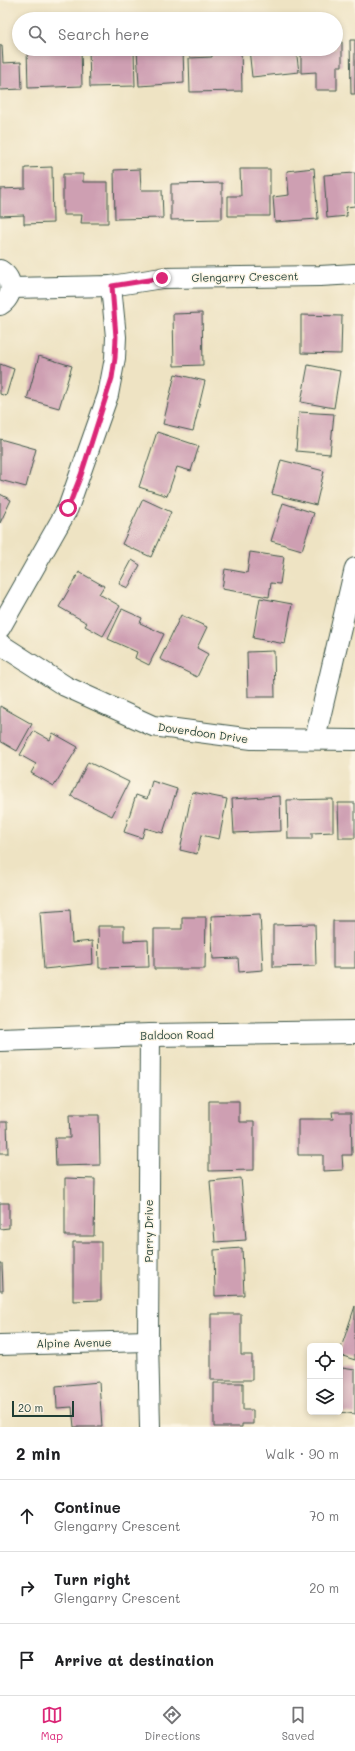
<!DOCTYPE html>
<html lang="en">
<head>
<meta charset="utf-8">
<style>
	:root { --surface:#fff; --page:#f6f6f6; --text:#202124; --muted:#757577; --line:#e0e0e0; --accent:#db2777 }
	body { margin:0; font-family:Mali,sans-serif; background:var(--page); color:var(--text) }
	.controls { position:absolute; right:12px; bottom:12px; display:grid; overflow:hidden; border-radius:6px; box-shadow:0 2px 6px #0003 }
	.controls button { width:36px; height:36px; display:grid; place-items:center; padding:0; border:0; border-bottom:1px solid var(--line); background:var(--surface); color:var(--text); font:20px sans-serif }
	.scale { position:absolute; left:12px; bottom:10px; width:62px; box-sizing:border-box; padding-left:4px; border:2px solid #1f3d34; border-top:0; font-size:11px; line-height:14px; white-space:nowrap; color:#1f3d34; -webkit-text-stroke:3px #fcf5e5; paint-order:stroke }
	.stop { position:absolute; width:12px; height:12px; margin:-9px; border:3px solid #db2777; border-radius:50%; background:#fff }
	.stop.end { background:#db2777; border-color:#fff; box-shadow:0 1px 4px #0008 }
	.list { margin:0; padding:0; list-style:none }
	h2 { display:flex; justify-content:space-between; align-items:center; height:52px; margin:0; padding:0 16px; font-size:17px }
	h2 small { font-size:13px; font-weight:400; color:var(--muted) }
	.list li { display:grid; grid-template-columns:26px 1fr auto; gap:12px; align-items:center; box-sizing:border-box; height:72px; padding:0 16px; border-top:1px solid var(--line) }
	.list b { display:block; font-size:15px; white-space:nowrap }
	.list p { margin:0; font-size:13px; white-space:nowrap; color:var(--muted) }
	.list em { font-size:13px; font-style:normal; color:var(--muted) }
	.icon { flex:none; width:22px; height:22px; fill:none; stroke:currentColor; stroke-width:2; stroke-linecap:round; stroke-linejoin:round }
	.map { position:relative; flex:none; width:355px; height:1427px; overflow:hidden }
	.search { position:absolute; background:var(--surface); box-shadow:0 2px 6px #0003; left:12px; right:12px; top:12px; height:44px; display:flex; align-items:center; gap:10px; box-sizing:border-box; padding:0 14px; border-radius:22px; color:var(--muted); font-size:15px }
	.sheet { height:268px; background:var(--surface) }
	nav { display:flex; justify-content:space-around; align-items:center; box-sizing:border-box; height:56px; border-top:1px solid var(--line); background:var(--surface); font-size:11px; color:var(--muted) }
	nav a { display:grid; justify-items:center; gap:2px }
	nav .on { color:var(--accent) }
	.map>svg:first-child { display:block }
</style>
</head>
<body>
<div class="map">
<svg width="355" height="1427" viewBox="0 0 355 1427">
	<rect width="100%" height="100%" fill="#fcf5e5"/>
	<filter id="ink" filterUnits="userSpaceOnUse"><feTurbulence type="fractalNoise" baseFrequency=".025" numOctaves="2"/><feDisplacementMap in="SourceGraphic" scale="8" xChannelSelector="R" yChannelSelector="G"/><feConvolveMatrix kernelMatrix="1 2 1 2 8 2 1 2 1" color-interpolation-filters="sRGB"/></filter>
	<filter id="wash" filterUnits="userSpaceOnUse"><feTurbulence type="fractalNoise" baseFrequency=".012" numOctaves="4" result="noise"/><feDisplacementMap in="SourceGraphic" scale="16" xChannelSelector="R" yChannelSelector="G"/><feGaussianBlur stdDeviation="0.9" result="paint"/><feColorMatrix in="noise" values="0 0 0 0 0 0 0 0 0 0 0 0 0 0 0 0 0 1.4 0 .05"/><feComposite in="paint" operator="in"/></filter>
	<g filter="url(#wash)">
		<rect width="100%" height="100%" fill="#eee3c3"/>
		<g id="blocks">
			<g fill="#ce9fb2">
				<path d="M350,40H355V94H351Z"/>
				<path d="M336,42H342V66H337V90H316V72L301,73V49H336Z"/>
				<path d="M0,45H2L3,63L21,62L22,89L0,90Z"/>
				<path d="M27,49H81L82,86L28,88Z"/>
				<path d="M89,49L134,50L135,86L90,87Z"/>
				<path d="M137,49H183L184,83L139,86Z"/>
				<path d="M212,49H241L242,91L190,92L189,58L212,57Z"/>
				<path d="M249,49H296L299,72L252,77Z"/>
				<path d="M52,167L53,223L24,224V215L0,216V189L25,188V168Z"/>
				<path d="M314,168L318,219L275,222L273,197L289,195L287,171Z"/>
				<path d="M140,169L141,190H162L163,218L115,219L114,170Z"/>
				<path d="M240,169H270V216H228V196H241Z"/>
				<path d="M355,173V206L346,207L347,216L327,218L324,175Z"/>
				<path d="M63,174H83V182H108V223H81L82,215H63Z"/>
				<path d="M222,183V219L171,220V184Z"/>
				<path d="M202,313L203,365L174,366L173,314Z"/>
				<path d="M301,315L342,316L341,354L301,353Z"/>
				<path d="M39,356L72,366L59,408L27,399Z"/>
				<path d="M0,364L14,369L6,396L0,394Z"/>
				<path d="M308,365L340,371L334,408L301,402Z"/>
				<path d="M175,374L205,381L193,431L163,424Z"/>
				<path d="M299,412L334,414L330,454L296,451Z"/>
				<path d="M157,432L199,446L191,471L177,467L167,496L139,487Z"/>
				<path d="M0,439L36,449L26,487L0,480Z"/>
				<path d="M281,460L324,471L316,505L272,494Z"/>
				<path d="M0,494L11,500L0,523Z"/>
				<path d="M143,499L171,512L151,557L122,544Z"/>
				<path d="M283,503L314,513L302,550L271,541Z"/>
				<path d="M250,552L284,557L280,584L271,583L269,597L222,589L225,569L247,573Z"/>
				<path d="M132,560L140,565L128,588L119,584Z"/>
				<path d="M79,572L104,586L99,594L120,606L103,636L85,626L87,623L59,607Z"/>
				<path d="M260,598L292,604L285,644L253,638Z"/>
				<path d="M122,609L142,618L140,623L164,634L149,665L135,658L137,652L108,639Z"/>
				<path d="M181,615L207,627L197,648L208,654L197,677L160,659Z"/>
				<path d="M274,651L275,697H248L247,652Z"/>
				<path d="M0,706L32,724L17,751L0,741Z"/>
				<path d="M34,731L50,740L53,733L78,747L54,786L31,773L36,764L20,755Z"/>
				<path d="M88,762L129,782L112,816L71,796Z"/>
				<path d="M152,781L177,789L163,833L145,828L142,838L124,832L136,795L147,799Z"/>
				<path d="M192,792L227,799L219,839L201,835L197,854L180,850Z"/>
				<path d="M280,796L281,831L234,833L232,799Z"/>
				<path d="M333,799V832L312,833V839H288L287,800Z"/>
				<path d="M338,803H355V838H339Z"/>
				<path d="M70,910L72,943L92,941L93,964L44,969L40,912Z"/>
				<path d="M260,914L263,970L239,972L238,958L213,959L211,916Z"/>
				<path d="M182,917H206L205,969H154V929H182Z"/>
				<rect x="333" y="921" width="22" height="47"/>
				<path d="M315,924L316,966L273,967V925Z"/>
				<path d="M98,926H124V941L148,940L149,967L99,968Z"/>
				<path d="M209,1101H239V1122H254V1170L209,1171Z"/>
				<path d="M332,1112H351L352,1155H342L343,1170L323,1171V1155H298V1119H333Z"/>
				<path d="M69,1115H99L100,1165L56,1166L55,1138H70Z"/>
				<path d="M0,1122H7L8,1153H0Z"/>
				<path d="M65,1178L95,1179L94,1236H65Z"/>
				<path d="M241,1178L246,1240L215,1242L210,1181Z"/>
				<path d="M0,1203H9V1228L0,1229Z"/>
				<path d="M73,1242H101V1300L73,1301Z"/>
				<path d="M242,1248L244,1295L215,1296L214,1250Z"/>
				<path d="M0,1263H2L3,1291H0Z"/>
				<path d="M355,1306V1360L340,1355V1351Z"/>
				<path d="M211,1314H241V1355H252V1380H211Z"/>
				<path d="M342,1368L355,1370V1414L340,1412Z"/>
				<path d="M99,1382L102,1427H74L72,1407L57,1408L56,1386Z"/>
				<path d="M214,1383H243V1410H253V1424H242V1427H214Z"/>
			</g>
		</g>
	</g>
	<g filter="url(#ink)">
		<use href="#blocks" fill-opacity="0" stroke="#3e5649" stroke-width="1"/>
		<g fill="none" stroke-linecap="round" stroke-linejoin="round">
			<defs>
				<g id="minor">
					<path d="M0,270C14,279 14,297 0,305"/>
					<path d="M11,288L111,286L162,278L320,276L355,274"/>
					<path d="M0,628L68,508L108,395L115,358L116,337L111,286"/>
					<path d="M0,644L65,686L153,726L252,739L355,740"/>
					<path d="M315,739L355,568"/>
					<path d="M150,1035L148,1341L150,1427"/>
					<path d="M0,1345L148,1341"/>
				</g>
				<path id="tertiary" d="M0,1040L150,1035L355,1032"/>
			</defs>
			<use href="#minor" stroke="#3e5649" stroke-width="22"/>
			<use href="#tertiary" stroke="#3e5649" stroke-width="24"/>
			<use href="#minor" stroke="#fff" stroke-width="20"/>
			<use href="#tertiary" stroke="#fff" stroke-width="22"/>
		</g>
	</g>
	<g fill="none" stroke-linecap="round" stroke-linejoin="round" filter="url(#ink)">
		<path stroke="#db2777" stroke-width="5" d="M68,508L81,475L112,378L115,358L116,337L112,286L162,278"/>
	</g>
	<g text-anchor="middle" stroke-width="3" stroke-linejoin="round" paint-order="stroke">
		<g font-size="11" fill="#1f3d34" stroke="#fcf5e5">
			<text transform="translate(245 277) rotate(-1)" y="4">Glengarry Crescent</text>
			<text transform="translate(203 733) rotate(8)" y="4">Doverdoon Drive</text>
			<text transform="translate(177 1035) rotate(-1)" y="4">Baldoon Road</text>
			<text transform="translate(149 1231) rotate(-90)" y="4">Parry Drive</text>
			<text transform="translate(74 1343) rotate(-1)" y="4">Alpine Avenue</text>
		</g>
	</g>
</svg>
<div class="controls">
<button><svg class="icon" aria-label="locate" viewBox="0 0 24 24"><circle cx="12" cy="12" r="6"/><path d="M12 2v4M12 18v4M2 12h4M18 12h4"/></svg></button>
<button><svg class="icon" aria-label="layers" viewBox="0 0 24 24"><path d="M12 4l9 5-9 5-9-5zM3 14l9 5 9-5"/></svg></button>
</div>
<div class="scale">20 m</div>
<div class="stop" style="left:68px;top:508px"></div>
<div class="stop end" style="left:162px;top:278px"></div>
<div class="search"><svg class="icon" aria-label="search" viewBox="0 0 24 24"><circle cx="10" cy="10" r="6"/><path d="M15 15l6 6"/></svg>Search here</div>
</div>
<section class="sheet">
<h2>2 min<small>Walk · 90 m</small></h2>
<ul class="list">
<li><svg class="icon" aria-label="ahead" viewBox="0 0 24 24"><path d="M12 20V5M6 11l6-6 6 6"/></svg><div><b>Continue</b><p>Glengarry Crescent</p></div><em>70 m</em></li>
<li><svg class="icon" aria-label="right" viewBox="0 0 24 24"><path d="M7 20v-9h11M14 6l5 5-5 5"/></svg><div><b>Turn right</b><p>Glengarry Crescent</p></div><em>20 m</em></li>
<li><svg class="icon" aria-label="arrive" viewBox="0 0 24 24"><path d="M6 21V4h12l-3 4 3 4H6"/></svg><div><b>Arrive at destination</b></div></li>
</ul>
</section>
<nav>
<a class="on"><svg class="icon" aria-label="map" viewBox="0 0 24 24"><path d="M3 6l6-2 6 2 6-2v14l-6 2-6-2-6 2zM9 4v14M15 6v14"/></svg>Map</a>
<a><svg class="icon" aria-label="directions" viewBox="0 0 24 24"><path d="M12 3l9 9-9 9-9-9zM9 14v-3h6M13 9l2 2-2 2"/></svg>Directions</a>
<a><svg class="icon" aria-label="saved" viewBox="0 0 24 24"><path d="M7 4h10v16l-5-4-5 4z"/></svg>Saved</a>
</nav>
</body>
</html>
